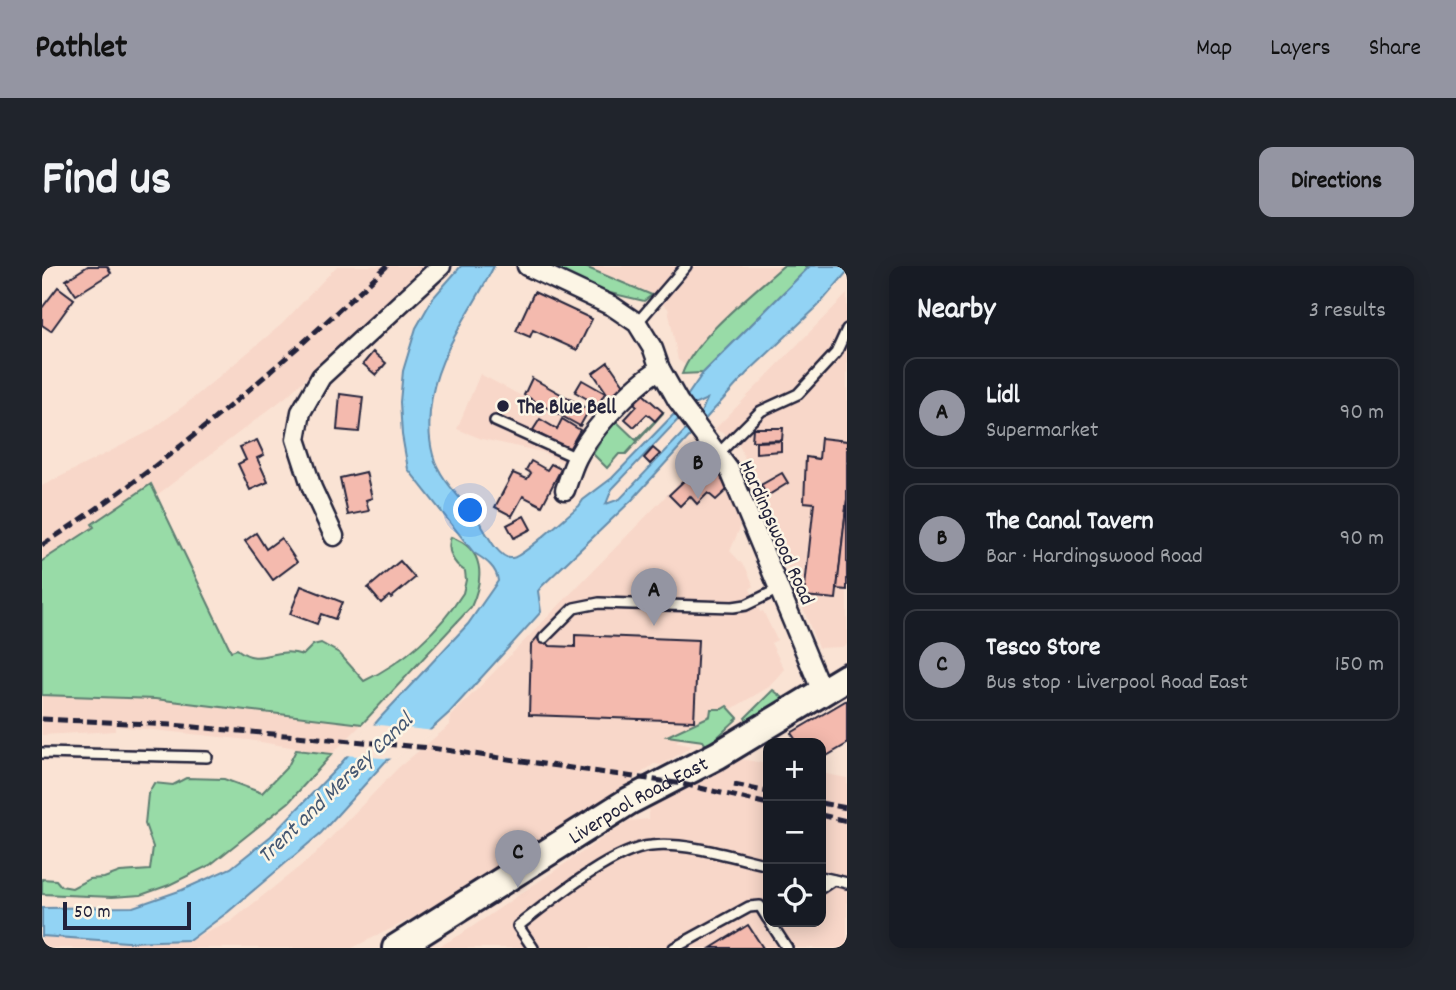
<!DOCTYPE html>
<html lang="en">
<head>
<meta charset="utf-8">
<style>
	:root { --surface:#171b24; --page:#20242c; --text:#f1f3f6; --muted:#9ea1a6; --line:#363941; --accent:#9495a2 }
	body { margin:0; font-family:Dekko,sans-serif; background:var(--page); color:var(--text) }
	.controls { position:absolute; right:21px; bottom:21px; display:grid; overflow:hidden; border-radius:14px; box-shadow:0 4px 18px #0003 }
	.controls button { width:63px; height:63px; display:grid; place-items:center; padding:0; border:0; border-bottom:2px solid var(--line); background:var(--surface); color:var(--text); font:35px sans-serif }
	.scale { position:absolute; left:21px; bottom:18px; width:128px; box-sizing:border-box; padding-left:7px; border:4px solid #22223b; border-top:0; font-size:19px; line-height:24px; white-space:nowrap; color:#22223b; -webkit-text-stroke:5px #fcf5e5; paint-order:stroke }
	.you { position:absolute; left:429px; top:245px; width:24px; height:24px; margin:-18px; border:5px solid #fff; border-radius:50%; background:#1a73e8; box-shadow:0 0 0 10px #1a73e833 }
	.badge { display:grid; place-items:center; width:46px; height:46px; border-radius:50%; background:var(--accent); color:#111; font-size:23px; font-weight:700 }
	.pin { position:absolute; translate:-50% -58px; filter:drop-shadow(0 2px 4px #0008) }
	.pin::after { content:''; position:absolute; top:37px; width:24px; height:21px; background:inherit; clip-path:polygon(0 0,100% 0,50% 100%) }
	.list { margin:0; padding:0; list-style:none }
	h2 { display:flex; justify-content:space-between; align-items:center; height:91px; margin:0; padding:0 28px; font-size:30px }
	h2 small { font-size:23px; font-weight:400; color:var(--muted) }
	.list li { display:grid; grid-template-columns:46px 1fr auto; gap:21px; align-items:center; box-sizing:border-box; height:112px; margin:0 14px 14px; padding:0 14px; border:2px solid var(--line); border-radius:14px }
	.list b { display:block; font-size:26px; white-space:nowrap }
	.list p { margin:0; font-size:23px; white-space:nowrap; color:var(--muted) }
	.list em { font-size:23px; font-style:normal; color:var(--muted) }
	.icon { flex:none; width:38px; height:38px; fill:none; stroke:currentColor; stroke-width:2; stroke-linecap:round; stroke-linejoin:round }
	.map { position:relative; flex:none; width:805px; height:682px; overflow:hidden; border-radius:14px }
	header { display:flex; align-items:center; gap:42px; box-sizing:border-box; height:98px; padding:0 35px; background:var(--accent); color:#111 }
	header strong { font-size:33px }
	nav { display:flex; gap:38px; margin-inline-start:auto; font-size:24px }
	.intro { display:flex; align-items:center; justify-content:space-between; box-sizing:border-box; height:168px; padding:0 42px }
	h1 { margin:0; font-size:49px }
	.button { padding:18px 32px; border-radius:14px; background:var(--accent); color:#111; font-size:24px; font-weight:700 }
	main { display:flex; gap:42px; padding:0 42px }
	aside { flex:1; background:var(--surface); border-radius:14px; box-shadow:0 4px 18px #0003 }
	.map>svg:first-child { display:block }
</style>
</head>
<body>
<header>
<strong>Pathlet</strong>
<nav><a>Map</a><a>Layers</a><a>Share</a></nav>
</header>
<div class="intro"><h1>Find us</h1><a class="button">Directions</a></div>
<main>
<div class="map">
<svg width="805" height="682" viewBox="0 0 805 682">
	<rect width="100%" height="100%" fill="#fae3d4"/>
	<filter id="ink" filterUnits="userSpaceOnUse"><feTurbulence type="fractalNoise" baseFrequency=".0143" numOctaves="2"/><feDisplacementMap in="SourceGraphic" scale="14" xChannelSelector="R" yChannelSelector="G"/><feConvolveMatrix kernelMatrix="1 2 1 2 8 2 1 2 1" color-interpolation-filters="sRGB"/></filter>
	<g filter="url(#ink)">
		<g fill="#f8d7c9">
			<path d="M295,0H385L245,130L115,229L0,312V220L108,165L143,139L240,58Z"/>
			<path d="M541,0H741L668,67L643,99L636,94L626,42L606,26Z"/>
			<path d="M805,28V378L800,381L776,382L716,221L695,175L673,163Z"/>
			<path d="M438,108L542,163L523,198L500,186L440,173L415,163Z"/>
			<path d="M666,187L686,211L698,262L688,285L704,302L712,320L708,323L718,346L721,345L735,374L729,377L742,403L727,421L633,476L650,480L620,499L612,498L556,539L379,648L310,682H0V670L85,676L147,674L188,656L271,590L356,502L408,459L409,450Z"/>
			<path d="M0,389L165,439L320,458L290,488L207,474L73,460V465L0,469Z"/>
			<path d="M688,491L726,498V656H779V507L805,512V682H394L418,669L586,555L607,553V540Z"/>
		</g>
		<g fill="#98dba7" stroke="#5d7e71" stroke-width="2">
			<path d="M512,0H541L610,29L602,35L568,27L518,12L516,1Z"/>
			<path d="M741,0H768L661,107L640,108C653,72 711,27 741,0Z"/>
			<path d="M622,146L584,188H577L565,202L551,188L572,153L594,174Z"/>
			<path d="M109,218L189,385L195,383C219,402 231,379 261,389L271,379L279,377L297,387L322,415C362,396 397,365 421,327L424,314L423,305C411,298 404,284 409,271C443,283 442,312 429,341L320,458L113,433L0,429V295L52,261L50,258Z"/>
			<path d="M731,424L740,431L743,436L707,459L703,452Z"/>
			<path d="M685,440L696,452L665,481L661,475L625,470L668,450L669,443H680Z"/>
			<path d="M254,484L290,488L247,536L168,599L127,619L99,629L70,631L0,628V613L14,614L19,620L30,622L47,613L62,612L78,606L108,604L111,581L103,558L106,528L112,517L131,519L144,512L182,513L220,527L246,500Z"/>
		</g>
		<path fill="#92d3f4" stroke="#658caa" stroke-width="2" fill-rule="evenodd" d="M419,0H452C431,43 399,82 390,130C387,148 386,171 391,189C397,213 421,234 436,254C442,263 447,273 453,281C457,286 463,293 470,292C480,292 525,249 537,240L541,234L570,212L634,146L661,107L768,0H805V6L776,40L705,107L590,234L500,320L496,325L499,346L407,447L386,466L343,496L279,567L186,646L148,674L85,676L0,670V642L91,641L140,624L189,602L229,570L294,503L338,452L426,358L456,315C455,302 444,294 432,287L366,203L360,169L358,136L361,105L374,62L391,32ZM665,133L658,149L578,233L564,238L570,223L649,140Z"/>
		<path fill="#fae3d4" d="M328,458L393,465L353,493L302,489Z"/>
		<g fill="#f4baae" stroke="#22223b" stroke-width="2">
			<path d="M46,0H65L69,7L34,29L24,14Z"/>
			<path d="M16,21L32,33L9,65L0,59V42Z"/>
			<path d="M492,26L550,53L535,84L491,64L488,71L474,65Z"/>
			<path d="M331,86L344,97L334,109L321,98Z"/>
			<path d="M566,96L584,122L569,133L551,107Z"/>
			<path d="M490,112L547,144L538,160L482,129Z"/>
			<path d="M540,114L563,127L556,139L533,126Z"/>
			<path d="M298,128L321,131L317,166L295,164Z"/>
			<path d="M601,128L621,146L613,155L605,148L592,161L583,153L595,140L592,137Z"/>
			<path d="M498,153L515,163L520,153L538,164L526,185L491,164Z"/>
			<path d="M711,162H741L740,174L710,175Z"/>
			<path d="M779,172L805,175V233L794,333L762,330L772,237L762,236L764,191L777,193Z"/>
			<path d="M215,174L222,189L215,192L226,216L208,224L196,198L204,194L198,181Z"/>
			<path d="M739,175V185L714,187V176Z"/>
			<path d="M611,182L618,188L608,198L602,192Z"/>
			<path d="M665,193L683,211L680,214L687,222L674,234L666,227L655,238L648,230L638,240L627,229Z"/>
			<path d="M489,195L505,204L509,198L519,203L500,240L481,230L470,250L453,241L471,207L485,213L489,207L484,204Z"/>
			<path d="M324,206L330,232L324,234L327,245L306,249L298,212Z"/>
			<path d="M740,207L746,217L725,230L719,219Z"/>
			<path d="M805,233V324L795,323Z"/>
			<path d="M482,250L489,263L472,272L465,259Z"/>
			<path d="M214,267L224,283L239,272L255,296L231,314L203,275Z"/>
			<path d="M358,295L373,312L349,332L347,330L339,337L326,322Z"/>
			<path d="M259,320L300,336L293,353L279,348L275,358L248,348Z"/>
			<path d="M497,369L508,380L533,381V369L656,374L652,455L487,449L489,379Z"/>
			<path d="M805,434V478L781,492L779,487V477H756L749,467Z"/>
			<path d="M706,659L721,682H669Z"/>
		</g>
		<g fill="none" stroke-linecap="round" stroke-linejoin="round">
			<defs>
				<g id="service">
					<path d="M595,57L644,0"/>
					<path d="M453,155L535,192"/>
					<path d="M676,188L719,145L756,128L794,87L805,63"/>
					<path d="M502,372L532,342L557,337L691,341L704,339L737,323"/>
					<path d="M0,487L165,491"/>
					<path d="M779,611L805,617"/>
					<path d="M779,622L791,614"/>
					<path d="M728,656L745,682"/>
					<path d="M491,682L476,660C507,636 571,583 609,580C645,576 691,591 726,599"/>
					<path d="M632,682L707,641L718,640L726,653"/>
				</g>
				<g id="minor">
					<path d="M485,0L570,40L595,57L611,83L618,103L636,135L688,205L780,426"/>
					<path d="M523,224C527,213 530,202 535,192C550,163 590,120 618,103"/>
					<path d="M292,270L270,222L254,173L259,146L279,111L399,0"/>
				</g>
				<g id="primary">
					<path id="s1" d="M354,682L587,535L676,489L805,411"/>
				</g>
			</defs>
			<use href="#service" stroke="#22223b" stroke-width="14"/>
			<use href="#minor" stroke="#22223b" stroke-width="23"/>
			<use href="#primary" stroke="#22223b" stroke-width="32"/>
			<use href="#service" stroke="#fcf5e5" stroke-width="9"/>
			<use href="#minor" stroke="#fcf5e5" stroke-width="18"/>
			<use href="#primary" stroke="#fcf5e5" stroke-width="26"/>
			<g stroke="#22223b" stroke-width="5" stroke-dasharray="10 5" stroke-linecap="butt">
				<path d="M0,279C126,199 236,101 345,0"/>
				<path d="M0,453L130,459L389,482L641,518L726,538"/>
				<path d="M692,519L726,526"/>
				<path d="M779,537L805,542"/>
				<path d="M779,549L805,555"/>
			</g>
		</g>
	</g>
	<circle fill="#22223b" stroke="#fcf5e5" stroke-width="2.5" cx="461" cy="140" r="7"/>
	<g text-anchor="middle" stroke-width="5" stroke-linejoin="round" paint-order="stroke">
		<g font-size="21" font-weight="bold" fill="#22223b" stroke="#fcf5e5" text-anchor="start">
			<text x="475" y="147">The Blue Bell</text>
		</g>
		<g font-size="21" fill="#22223b" stroke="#fcf5e5">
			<text transform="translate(736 266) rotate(66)" y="7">Hardingswood Road</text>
			<text dy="7" stroke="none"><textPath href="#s1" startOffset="284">Liverpool Road East</textPath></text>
		</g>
		<g font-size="23" font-style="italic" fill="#445772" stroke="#fcf5e5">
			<text transform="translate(292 521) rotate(-44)" y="8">Trent and Mersey Canal</text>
		</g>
	</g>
</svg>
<div class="controls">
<button>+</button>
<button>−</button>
<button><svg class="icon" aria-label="locate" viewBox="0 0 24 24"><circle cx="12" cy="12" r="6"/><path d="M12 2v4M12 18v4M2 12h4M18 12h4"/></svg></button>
</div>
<div class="scale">50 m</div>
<div class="you"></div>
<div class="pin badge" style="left:612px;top:360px">A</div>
<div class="pin badge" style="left:656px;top:233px">B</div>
<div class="pin badge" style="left:476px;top:622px">C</div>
</div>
<aside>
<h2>Nearby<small>3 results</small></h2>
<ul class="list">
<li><span class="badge">A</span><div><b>Lidl</b><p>Supermarket</p></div><em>90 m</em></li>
<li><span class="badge">B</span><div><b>The Canal Tavern</b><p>Bar · Hardingswood Road</p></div><em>90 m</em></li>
<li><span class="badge">C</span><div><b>Tesco Store</b><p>Bus stop · Liverpool Road East</p></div><em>150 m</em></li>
</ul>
</aside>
</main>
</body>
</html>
